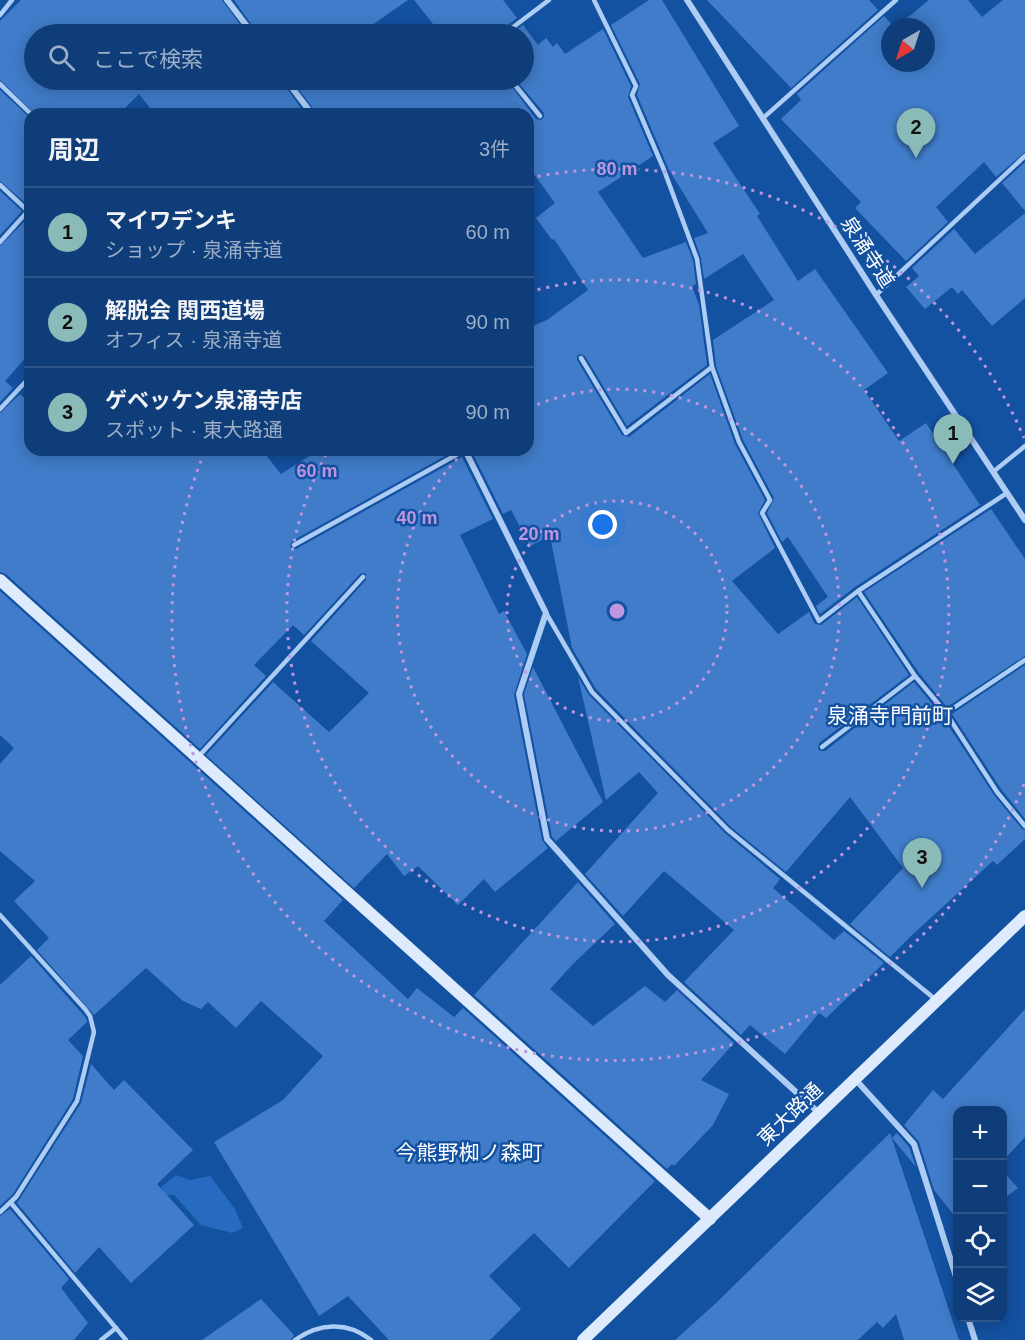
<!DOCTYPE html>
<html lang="ja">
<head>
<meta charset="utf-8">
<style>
	:root { --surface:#0e3d79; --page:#17447e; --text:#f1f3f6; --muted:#9baec6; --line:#2e568a; --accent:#8bbbb9 }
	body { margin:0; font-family:Arial,"Noto Sans JP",sans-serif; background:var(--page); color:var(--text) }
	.controls { position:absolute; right:18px; bottom:18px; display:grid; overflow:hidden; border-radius:12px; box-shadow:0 3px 15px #0003 }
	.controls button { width:54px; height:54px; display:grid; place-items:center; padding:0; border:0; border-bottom:2px solid var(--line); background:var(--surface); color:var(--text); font:30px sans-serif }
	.compass { position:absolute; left:881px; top:18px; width:54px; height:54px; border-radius:50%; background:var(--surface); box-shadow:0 3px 15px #0003; rotate:219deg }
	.you { position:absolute; left:603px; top:525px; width:21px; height:21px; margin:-15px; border:4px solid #fff; border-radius:50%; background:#1a73e8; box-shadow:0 0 0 9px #1a73e833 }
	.badge { display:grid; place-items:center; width:39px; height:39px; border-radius:50%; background:var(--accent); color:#111; font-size:20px; font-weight:700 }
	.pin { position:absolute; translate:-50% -50px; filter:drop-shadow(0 2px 3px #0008) }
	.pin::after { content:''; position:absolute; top:32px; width:21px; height:18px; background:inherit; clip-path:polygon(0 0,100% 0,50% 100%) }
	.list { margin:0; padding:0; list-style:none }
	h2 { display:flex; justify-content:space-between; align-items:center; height:78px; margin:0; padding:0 24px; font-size:26px }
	h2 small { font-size:20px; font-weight:400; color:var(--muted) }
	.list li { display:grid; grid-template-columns:39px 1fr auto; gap:18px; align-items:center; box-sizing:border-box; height:90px; padding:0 24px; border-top:2px solid var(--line) }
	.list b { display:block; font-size:22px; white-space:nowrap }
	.list p { margin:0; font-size:20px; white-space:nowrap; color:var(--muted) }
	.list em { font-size:20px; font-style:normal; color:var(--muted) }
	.icon { flex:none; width:33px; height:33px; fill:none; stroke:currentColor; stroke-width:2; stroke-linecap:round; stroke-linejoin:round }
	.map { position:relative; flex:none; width:1025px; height:1340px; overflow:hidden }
	.search { position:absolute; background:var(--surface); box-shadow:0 3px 15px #0003; left:24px; top:24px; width:510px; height:66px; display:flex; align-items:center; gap:15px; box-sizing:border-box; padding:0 21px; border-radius:33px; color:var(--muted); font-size:22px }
	.panel { position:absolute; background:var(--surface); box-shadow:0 3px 15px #0003; left:24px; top:108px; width:510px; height:348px; border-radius:18px }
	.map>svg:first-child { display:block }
</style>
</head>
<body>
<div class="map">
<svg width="1025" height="1340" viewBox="0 0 1025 1340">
	<rect width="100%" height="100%" fill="#1351a1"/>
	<path fill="#266bbf" d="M176,1175L190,1180L210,1176L235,1209L243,1228L232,1233L201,1225L174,1195H163L161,1187Z"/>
	<g fill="#407cc9">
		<path d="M21,0H222L247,34H34V80H281L305,114H155L139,94L119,114H35L0,80V21Z"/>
		<path d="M234,0H408L359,34H258Z"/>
		<path d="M414,0H503L517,18L501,30L500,34H441Z"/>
		<path d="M649,0H662L739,126L713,143L760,214L757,216L798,281L815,269L888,373L864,390L899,441L926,423L980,505L855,587L820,614L816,606L828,597L788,537L782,542L767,513L774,498L743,440L716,366L713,340L774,300L743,254L704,279L701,258L694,238L708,233L669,170L637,95L640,84L611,25Z"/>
		<path d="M707,0H869L878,10L791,88Z"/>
		<path d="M929,0H968L982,17L1003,0H1025V152L996,177L984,162L936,207L948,222L906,261L855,208L861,202L781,119L801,100L797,94L884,16L894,27H890V63H926V27H896Z"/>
		<path d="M523,25L538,45L546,38L553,47L557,43L565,54L603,29L631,86L628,97L653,156L598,192L643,258L686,242L693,260L696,284L692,286L699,305L707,365L627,426L585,356L580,354L577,356V360L622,435L629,437L710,374L735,444L765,500L758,513L775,548L732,581L778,634L809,612L815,624L821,625L857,597L909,675L819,743L818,749L821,751H825L914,682L942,716L994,795L1022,829L1025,830V839L997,865L993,861L912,935L890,957L850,924L903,868L850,797L786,872L731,827L596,689L572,648L550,536L530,546L511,510L503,514L471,450H528V328L547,320L588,290L554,239L552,240L536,218L555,203L528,166V114H317L292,80H507L536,119L541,120L544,117V113L516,80H524V34H511Z"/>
		<path d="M0,90L30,118V207L0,181Z"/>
		<path d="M1025,162V211L1002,183Z"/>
		<path d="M0,191L22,211L0,235Z"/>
		<path d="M1025,213V298L992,326L962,290L958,294L952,287L925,309L906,287L919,276L912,268L954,229L975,254Z"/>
		<path d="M30,216V353L5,381L13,388L0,402V246Z"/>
		<path d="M20,394L30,403V450H262L281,474L319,450H456L292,541L290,546L292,549H296L462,457L493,519L460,535L499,614L504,611L527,654L514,695L542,840L548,848L495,892L484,879L458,905L418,866L404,876L387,854L354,888L206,755L273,682L329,732L369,693L311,641L366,580V574L363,573L360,574L304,635L293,625L254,665L266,676L200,749L6,574L0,572V413Z"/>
		<path d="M991,509L1025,559V656L947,707L919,673L864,592Z"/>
		<path d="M0,591L343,900L324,921L408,999L417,988L454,1017L463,1008L655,1181L569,1268L534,1233L489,1276L521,1309L490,1340H389L348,1296L319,1316L214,1142L283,1100L323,1056L261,1001L236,1028L208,1002L201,1009L183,1001L146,968L94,1015L37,950L49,938L14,901L35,881L0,851V764L14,748L0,735Z"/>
		<path d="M1025,665V819L1001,789L952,714Z"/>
		<path d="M533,667L603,802L556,841L552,837L524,694Z"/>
		<path d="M578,677L589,695L725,833L780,879L773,888L834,940L844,931L884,963L826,1018L819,1013L785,1054L750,1025L741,1035L684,982L734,930L664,871L623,916L585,874L658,793L639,772L606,800Z"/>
		<path d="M578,882L615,924L574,963L550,989L593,1026L645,986L665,1002L677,990L734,1043L701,1080L729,1094L713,1125L674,1166L672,1164L667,1169L474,995Z"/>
		<path d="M31,956L86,1018L87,1022L68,1040L83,1056L73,1099L13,1194L0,1206V985Z"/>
		<path d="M1025,1009V1137L1002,1162V1110H957V1219L934,1190L919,1142L904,1125L933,1090L943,1099Z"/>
		<path d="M91,1064L114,1090L124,1080L193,1150L157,1184L194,1225L131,1283L99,1247L75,1273L17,1203L81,1103Z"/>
		<path d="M890,1133L959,1340H904L896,1314L883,1328L877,1322L858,1340H675L716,1303Z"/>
		<path d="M897,1133L909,1147L916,1167L892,1138Z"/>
		<path d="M1002,1170L1018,1188L1002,1200Z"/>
		<path d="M10,1209L69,1279L61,1288L88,1323L74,1340H0V1216Z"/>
		<path d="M261,1299L294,1335L291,1340H202Z"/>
	</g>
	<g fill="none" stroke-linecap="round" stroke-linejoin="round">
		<g stroke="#adcdf4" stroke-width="4.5">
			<path d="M594,0L636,86L632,95L664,170L697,259L712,367L739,442L770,500L762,513L819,621L858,591L1007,493"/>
			<path d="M0,15L12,0"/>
			<path d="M504,34L549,0"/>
			<path d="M511,80L540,116"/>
			<path d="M0,84L31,114"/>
			<path d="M763,118L896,0"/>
			<path d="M0,185L28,211L0,242"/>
			<path d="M876,295L1025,156"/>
			<path d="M581,358L626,433L712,367"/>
			<path d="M0,409L30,377"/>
			<path d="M993,472L1025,446"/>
			<path d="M294,545L465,450"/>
			<path d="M858,591L915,676L946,713L997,792L1025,826"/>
			<path d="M546,613L592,692L728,830L935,999"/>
			<path d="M946,713L1025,660"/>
			<path d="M822,747L915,676"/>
			<path d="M199,756L363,577"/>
			<path d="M0,915L85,1009L90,1016L94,1032L77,1101L16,1197L0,1212"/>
			<path d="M11,1203L126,1340"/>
			<path d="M101,1340L116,1328"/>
			<path d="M295,1340C319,1323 347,1321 371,1340"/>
		</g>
		<g stroke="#adcdf4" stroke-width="6">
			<path d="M227,0L253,34"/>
			<path d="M687,0L876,295L1025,520"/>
			<path d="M286,80L312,114"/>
			<path d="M465,450L546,613L519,694L547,839L668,975L819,1113"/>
			<path d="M855,1079L914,1144L958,1283"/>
			<path d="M968,1318L975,1340"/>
		</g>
		<g stroke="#ddebfd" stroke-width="12">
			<path d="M0,580L710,1219"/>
			<path d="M583,1340L1025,916"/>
		</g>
	</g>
	<g fill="none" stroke="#bd96df" stroke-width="3" stroke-dasharray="3 6">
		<circle cx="617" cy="611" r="110"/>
		<path d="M529 408A221 221 0 1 1 465 451"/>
		<path d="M529 292A331 331 0 1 1 328 451"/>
		<path d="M1024 784A442 442 0 0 1 204 453M529 178A442 442 0 0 1 1024 438"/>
	</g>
	<g text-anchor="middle" stroke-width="5" stroke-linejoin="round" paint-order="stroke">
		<g font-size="20" fill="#fff" stroke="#1351a1">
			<text transform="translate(868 252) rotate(57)" y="7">泉涌寺道</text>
			<text transform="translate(790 1114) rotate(-44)" y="7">東大路通</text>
		</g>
		<g font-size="21" fill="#fff" stroke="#1351a1">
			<text x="890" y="723">泉涌寺門前町</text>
			<text x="469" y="1160">今熊野椥ノ森町</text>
		</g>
	</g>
	<circle cx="617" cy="611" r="9" fill="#bd96df" stroke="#1351a1" stroke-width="3"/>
	<g font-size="18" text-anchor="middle" font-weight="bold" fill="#bd96df" stroke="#1351a1" stroke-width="5" stroke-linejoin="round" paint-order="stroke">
		<text x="617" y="175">80 m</text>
		<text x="317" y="477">60 m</text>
		<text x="417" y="524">40 m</text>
		<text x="539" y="540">20 m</text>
	</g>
</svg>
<div class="controls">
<button>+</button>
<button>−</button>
<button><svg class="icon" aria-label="locate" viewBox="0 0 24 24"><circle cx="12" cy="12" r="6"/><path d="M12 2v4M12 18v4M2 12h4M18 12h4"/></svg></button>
<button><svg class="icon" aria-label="layers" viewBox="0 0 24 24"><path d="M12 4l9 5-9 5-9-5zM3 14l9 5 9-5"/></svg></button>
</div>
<svg class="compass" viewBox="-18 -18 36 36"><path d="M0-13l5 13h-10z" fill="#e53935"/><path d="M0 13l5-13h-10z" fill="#9baec6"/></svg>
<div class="you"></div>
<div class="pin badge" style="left:953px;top:464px">1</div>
<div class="pin badge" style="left:916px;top:158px">2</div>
<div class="pin badge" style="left:922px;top:888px">3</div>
<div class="search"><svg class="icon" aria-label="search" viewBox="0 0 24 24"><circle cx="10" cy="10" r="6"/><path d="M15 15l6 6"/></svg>ここで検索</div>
<section class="panel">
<h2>周辺<small>3件</small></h2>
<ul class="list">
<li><span class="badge">1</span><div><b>マイワデンキ</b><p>ショップ · 泉涌寺道</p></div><em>60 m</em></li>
<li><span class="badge">2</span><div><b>解脱会 関西道場</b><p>オフィス · 泉涌寺道</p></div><em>90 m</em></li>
<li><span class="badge">3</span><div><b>ゲベッケン泉涌寺店</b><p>スポット · 東大路通</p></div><em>90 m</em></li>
</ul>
</section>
</div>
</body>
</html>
